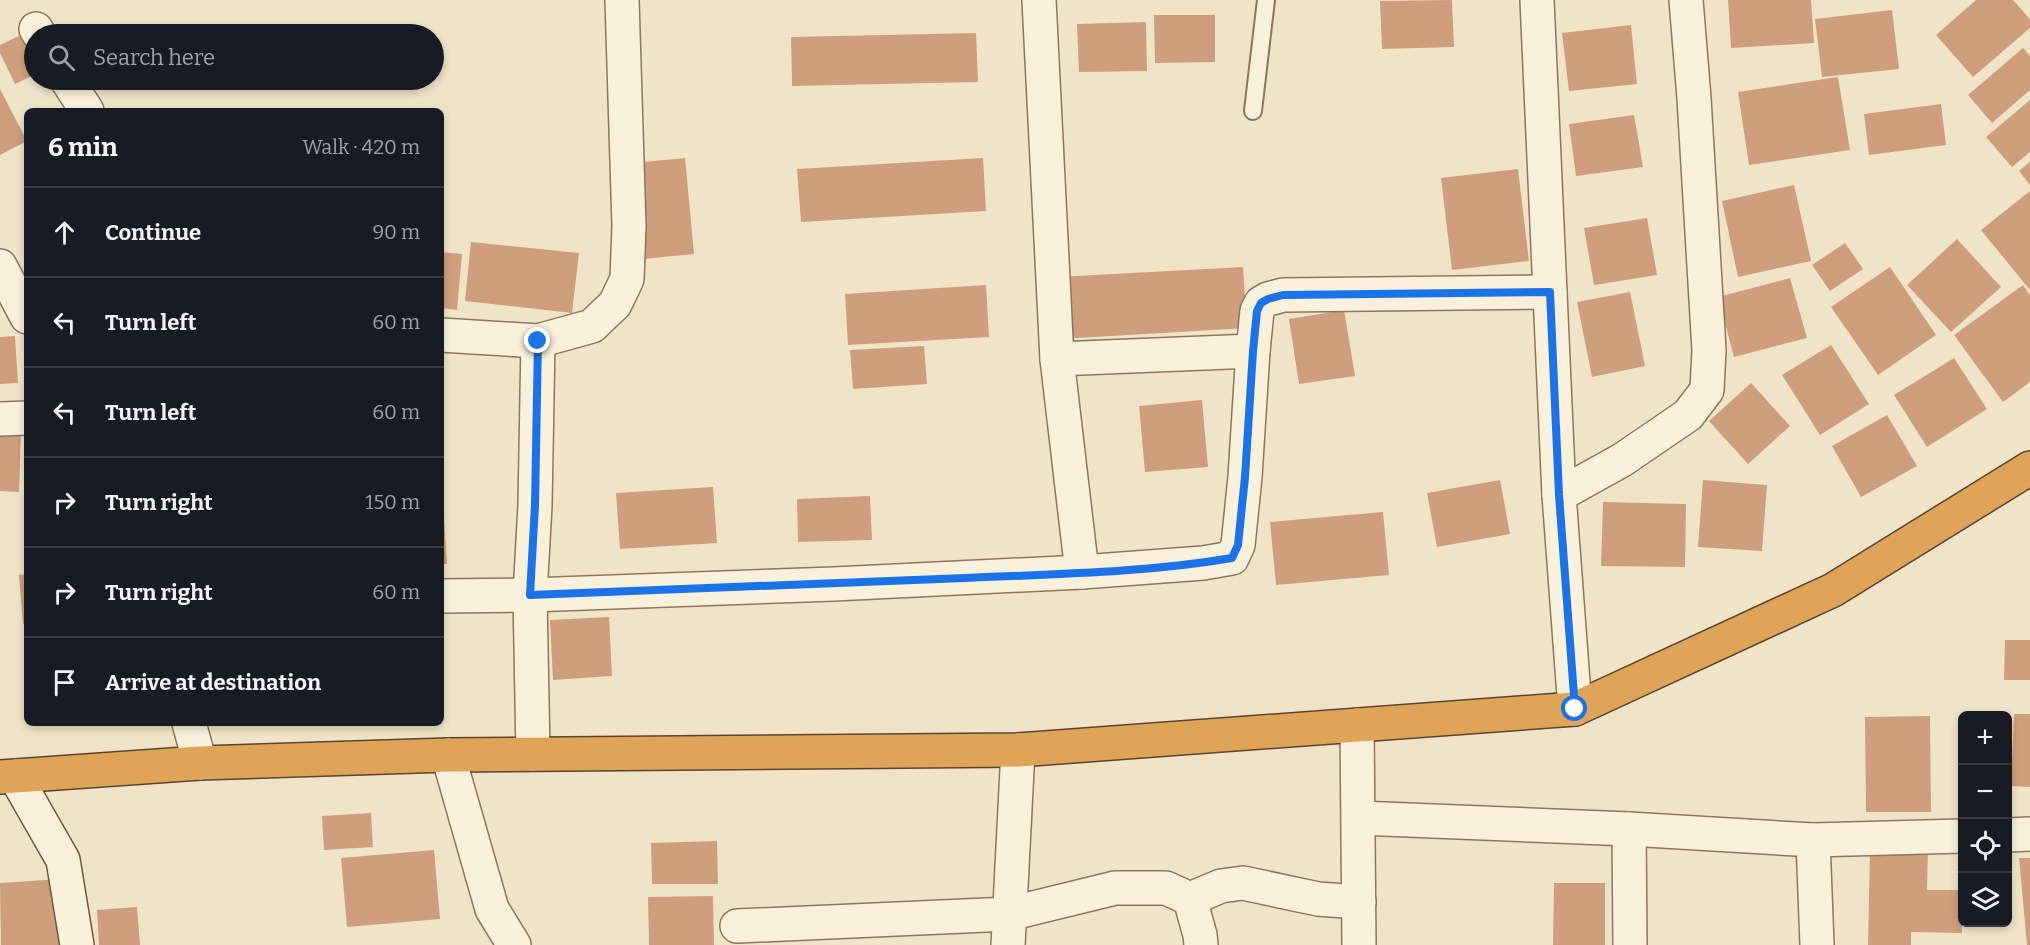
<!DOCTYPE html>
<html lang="en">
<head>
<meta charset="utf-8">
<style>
	:root { --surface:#171b24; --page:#20242c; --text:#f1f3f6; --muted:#9ea1a6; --line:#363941 }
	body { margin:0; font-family:Bitter,serif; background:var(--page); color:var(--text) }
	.controls { position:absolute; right:18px; bottom:18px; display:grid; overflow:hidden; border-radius:9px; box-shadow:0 3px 9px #0003 }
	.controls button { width:54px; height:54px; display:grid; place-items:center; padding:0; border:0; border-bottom:2px solid var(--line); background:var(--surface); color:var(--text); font:30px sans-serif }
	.stop { position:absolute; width:18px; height:18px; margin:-14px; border:4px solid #1a73e8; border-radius:50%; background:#fff }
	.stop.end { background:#1a73e8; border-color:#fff; box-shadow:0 2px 6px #0008 }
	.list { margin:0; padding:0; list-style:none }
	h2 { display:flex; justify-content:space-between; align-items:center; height:78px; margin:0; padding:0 24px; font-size:26px }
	h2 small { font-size:20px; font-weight:400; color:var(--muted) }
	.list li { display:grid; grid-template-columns:39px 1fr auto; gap:18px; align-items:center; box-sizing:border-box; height:90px; padding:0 24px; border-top:2px solid var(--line) }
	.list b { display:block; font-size:22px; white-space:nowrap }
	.list em { font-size:20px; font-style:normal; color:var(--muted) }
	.icon { flex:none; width:33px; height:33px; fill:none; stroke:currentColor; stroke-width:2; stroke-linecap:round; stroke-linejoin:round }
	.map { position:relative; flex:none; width:2030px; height:945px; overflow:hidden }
	.search { position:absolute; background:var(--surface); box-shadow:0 3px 9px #0003; left:24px; top:24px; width:420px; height:66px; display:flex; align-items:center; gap:15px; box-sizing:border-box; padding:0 21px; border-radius:33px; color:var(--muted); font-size:22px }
	.panel { position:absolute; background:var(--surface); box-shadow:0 3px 9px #0003; left:24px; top:108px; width:420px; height:618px; border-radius:9px }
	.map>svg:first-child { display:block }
</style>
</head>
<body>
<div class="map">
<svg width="2030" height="945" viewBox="0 0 2030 945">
	<rect width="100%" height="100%" fill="#f0e4c8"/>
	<g fill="#cf9f7d">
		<path d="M1452,0L1454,47L1382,49L1380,1Z"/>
		<path d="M1728,0H1811L1814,43L1731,48Z"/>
		<path d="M1976,0H2013L2030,19V28L1973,77L1936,35Z"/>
		<path d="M1892,10L1899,69L1822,77L1815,19Z"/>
		<path d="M1154,15H1215V62L1155,63Z"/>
		<path d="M1146,22L1147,71L1079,72L1077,24Z"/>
		<path d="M1631,25L1637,84L1569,91L1562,33Z"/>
		<path d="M976,33L978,82L792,86L791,37Z"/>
		<path d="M21,35L34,62V75L15,84L0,53V45Z"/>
		<path d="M2023,48L2030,56V90L1992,123L1968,95Z"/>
		<path d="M1838,77L1850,150L1749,165L1738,92Z"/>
		<path d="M0,89L27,141L0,155Z"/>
		<path d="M2030,100V152L2012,167L1986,137Z"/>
		<path d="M1941,104L1946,145L1869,155L1864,114Z"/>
		<path d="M1634,115L1643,167L1576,176L1569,124Z"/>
		<path d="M685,158L694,254L643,259L633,163Z"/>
		<path d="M983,158L986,211L801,222L797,169Z"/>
		<path d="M2030,162V185L2019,171Z"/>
		<path d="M1518,169L1529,261L1452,270L1441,178Z"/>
		<path d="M1794,185L1811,261L1738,277L1722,201Z"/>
		<path d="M2030,191V290L1981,230Z"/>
		<path d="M1647,218L1657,275L1594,285L1584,228Z"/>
		<path d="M1957,239L2001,287L1951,332L1907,285Z"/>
		<path d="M471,242L579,253L572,313L465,301Z"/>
		<path d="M1845,243L1863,269L1830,291L1812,265Z"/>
		<path d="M441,252L462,254L457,310L441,308Z"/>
		<path d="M1243,267L1247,328L1061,339L1058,277Z"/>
		<path d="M1890,267L1936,335L1878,375L1831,307Z"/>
		<path d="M1790,278L1807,338L1734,357L1718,297Z"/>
		<path d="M986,285L989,337L848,345L845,294Z"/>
		<path d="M2023,285L2030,295V382L2003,402L1954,335Z"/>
		<path d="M1630,292L1645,366L1592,377L1577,302Z"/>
		<path d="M1344,310L1355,376L1299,384L1289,319Z"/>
		<path d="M15,336L18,383L0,384V337Z"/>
		<path d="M1831,345L1869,404L1820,435L1782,375Z"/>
		<path d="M924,346L927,384L853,389L850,350Z"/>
		<path d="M1954,358L1987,409L1927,447L1894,395Z"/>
		<path d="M1751,383L1790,426L1748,464L1709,421Z"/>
		<path d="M1202,400L1208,467L1145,472L1139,406Z"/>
		<path d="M1887,415L1917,466L1861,497L1832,446Z"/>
		<path d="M0,433H21L19,492L0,491Z"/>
		<path d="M1500,480L1510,534L1437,547L1427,493Z"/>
		<path d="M1703,480L1767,485L1762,551L1698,547Z"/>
		<path d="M713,487L717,543L620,549L616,493Z"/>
		<path d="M870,496L872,540L798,542L797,499Z"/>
		<path d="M1603,502L1686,504L1685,567L1601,566Z"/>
		<path d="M441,504H443L447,564H441Z"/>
		<path d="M1383,512L1389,575L1276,585L1270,522Z"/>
		<path d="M27,574V624H23L19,575Z"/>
		<path d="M609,617L612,676L553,680L550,620Z"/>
		<path d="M2005,640H2030V680H2004Z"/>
		<path d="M2014,714H2030V787L2011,786Z"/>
		<path d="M1930,716L1931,812H1866L1865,717Z"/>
		<path d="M371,813L373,847L324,850L322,816Z"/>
		<path d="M717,841L718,884H652L651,843Z"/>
		<path d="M1870,849L1928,850L1927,890H1962V933L1911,932V945H1868Z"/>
		<path d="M434,850L440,919L347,927L341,858Z"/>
		<path d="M2019,858H2030V945H2027Z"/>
		<path d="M60,879L64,945H1L0,883Z"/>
		<path d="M1554,883H1605V945H1553Z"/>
		<path d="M713,896L714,945H649L648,897Z"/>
		<path d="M137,907L140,945H99L97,910Z"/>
	</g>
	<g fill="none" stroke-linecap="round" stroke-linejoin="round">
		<defs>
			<path id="lane" d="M1253,111L1266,0"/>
			<g id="street">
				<path d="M1039,0L1057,359L1082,572"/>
				<path d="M1537,0L1559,495L1575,709"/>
				<path d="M36,29L39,34"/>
				<path d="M67,80L87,111"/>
				<path d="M0,266L27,317"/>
				<path d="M441,335L538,341L592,326L615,304L627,279L629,226L622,0"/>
				<path d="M1057,359L1253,351"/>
				<path d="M0,419L27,418"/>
				<path d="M1559,495L1622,460L1688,415L1707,390L1709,350L1694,98L1686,0"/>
				<path d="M441,596L530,595L834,584L1082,572L1203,563L1232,558L1238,545L1245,477L1253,351L1257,311L1261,303L1268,299L1283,295L1550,292"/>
				<path d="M189,723L200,763"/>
				<path d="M1357,725L1359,945"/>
				<path d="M533,754L530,595L535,505L538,341"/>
				<path d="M448,755L492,909L514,945"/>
				<path d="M1359,818L1629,829L1813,840L1962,836"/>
				<path d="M1629,829L1630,945"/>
				<path d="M2008,835L2030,834"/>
				<path d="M1813,840L1817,945"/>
				<path d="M1190,899L1221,886L1243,883L1318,899L1359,902"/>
				<path d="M737,926L1009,914L1115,888H1166L1190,899L1200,935L1201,945"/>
				<path d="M1008,945L1018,750"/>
			</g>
			<path id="secondary" d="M15,776L63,860L77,945"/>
			<path id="highway" d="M0,777L200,763L448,755L1018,750L1575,709L1833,590L2030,468"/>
		</defs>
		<use href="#lane" stroke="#8d765c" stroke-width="20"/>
		<use href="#street" stroke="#8d765c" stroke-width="36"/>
		<use href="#secondary" stroke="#6f573f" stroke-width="36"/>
		<use href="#highway" stroke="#5b4430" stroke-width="36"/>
		<use href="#lane" stroke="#faf1dc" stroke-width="16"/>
		<use href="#street" stroke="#faf1dc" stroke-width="33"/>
		<use href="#secondary" stroke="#faf1dc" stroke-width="33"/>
		<use href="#highway" stroke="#e0a458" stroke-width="33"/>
	</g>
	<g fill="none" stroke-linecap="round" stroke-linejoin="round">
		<path stroke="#1a73e8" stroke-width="8" d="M538,341L535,505L530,595C675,590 820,585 965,578C1054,574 1144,573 1232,558L1238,545L1245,477L1253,351L1257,311L1261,303L1268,299L1283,295L1550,292L1559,495L1575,709"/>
	</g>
</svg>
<div class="controls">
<button>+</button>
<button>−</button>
<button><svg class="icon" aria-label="locate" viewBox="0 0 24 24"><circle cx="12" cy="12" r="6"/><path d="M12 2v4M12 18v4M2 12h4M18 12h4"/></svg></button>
<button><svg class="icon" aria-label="layers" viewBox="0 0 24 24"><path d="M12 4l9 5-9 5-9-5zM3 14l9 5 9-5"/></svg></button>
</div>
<div class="stop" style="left:1575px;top:709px"></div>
<div class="stop end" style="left:538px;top:341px"></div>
<div class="search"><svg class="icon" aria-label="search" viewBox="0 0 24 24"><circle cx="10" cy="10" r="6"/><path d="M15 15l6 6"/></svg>Search here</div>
<section class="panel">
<h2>6 min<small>Walk · 420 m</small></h2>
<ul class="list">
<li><svg class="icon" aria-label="ahead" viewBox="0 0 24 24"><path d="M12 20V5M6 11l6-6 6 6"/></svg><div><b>Continue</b></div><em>90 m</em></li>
<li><svg class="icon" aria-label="left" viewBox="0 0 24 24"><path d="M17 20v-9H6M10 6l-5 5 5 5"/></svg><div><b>Turn left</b></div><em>60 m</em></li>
<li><svg class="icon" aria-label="left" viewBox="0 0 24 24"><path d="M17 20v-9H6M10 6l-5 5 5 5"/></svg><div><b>Turn left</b></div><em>60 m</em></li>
<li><svg class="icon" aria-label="right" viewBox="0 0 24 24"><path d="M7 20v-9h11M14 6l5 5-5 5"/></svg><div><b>Turn right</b></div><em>150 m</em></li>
<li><svg class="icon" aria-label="right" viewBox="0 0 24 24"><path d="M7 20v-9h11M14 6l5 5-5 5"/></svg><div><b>Turn right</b></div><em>60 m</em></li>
<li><svg class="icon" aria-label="arrive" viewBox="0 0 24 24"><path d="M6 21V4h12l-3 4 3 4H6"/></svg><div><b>Arrive at destination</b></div></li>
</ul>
</section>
</div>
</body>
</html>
